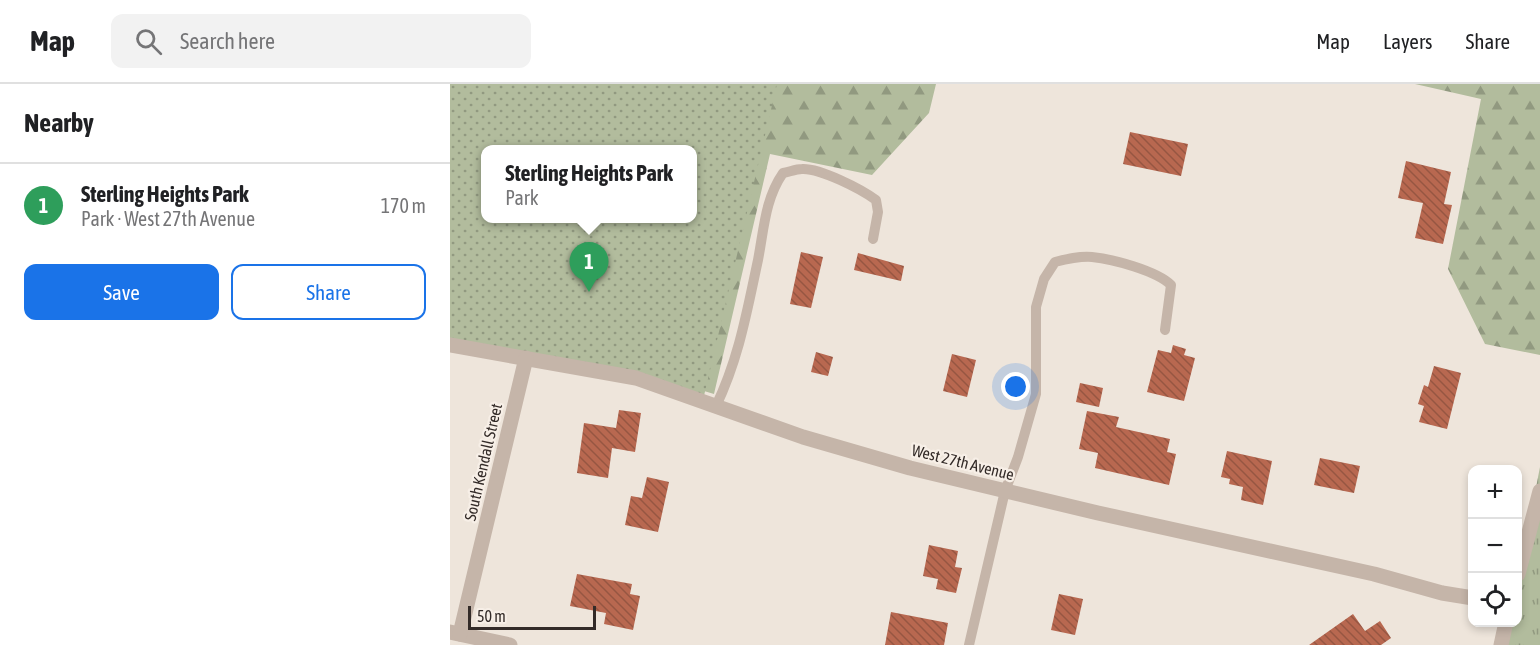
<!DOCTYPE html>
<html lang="en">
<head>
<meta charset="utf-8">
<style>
	:root { --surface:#fff; --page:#f2f2f2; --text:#202124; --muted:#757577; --line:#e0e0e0; --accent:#1a73e8 }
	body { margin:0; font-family:"Asap Condensed",sans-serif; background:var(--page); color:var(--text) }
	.controls { position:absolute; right:18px; bottom:18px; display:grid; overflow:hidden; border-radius:12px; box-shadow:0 3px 9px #0003 }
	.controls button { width:54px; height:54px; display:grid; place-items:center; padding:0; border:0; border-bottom:2px solid var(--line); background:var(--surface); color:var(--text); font:30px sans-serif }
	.scale { position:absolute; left:18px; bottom:15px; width:128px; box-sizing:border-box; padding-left:6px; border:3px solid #332b28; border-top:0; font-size:16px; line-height:21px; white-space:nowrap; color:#332b28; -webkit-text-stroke:4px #f7efe7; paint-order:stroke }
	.you { position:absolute; left:566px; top:303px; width:21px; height:21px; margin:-15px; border:4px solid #fff; border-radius:50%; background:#1a73e8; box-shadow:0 0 0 9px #1a73e833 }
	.badge { display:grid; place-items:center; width:39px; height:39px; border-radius:50%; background:var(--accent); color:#fff; font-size:20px; font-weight:700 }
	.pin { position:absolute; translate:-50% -50px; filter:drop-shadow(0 2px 3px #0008) }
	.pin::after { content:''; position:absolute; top:32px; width:21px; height:18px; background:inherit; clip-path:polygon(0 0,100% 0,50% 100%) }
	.popup { position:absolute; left:31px; top:61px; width:216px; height:78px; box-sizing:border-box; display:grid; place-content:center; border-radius:12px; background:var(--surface); filter:drop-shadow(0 2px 4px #0005); font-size:20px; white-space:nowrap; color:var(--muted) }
	.popup b { font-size:22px; color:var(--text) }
	.popup::after { content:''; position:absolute; left:50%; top:100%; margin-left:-12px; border:12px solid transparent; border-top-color:var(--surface) }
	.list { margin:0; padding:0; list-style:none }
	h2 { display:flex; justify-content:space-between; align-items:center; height:78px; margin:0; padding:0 24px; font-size:26px }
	h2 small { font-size:20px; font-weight:400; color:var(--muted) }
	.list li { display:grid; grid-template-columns:39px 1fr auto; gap:18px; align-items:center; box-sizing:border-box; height:84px; padding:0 24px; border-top:2px solid var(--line) }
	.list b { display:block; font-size:22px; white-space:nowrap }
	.list p { margin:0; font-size:20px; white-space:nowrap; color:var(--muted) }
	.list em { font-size:20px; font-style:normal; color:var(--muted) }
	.actions { display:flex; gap:12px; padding:18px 24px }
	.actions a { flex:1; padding:14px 0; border:2px solid var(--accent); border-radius:12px; text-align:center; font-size:21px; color:var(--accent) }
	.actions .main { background:var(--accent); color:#fff }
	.icon { flex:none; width:33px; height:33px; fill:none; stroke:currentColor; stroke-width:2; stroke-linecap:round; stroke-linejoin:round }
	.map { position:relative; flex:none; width:1090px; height:561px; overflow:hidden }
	header { display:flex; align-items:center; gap:36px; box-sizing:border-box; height:84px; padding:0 30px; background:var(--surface); border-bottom:2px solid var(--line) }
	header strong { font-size:28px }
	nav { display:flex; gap:33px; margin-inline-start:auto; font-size:21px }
	.search { width:420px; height:54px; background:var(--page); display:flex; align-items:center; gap:15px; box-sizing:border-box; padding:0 21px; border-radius:12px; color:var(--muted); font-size:22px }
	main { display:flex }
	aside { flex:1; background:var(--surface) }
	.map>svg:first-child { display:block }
</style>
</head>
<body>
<header>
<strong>Map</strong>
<div class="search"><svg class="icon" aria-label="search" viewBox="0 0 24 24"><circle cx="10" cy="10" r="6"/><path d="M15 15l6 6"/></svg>Search here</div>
<nav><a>Map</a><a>Layers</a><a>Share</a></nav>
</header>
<main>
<aside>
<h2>Nearby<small></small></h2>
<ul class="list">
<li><span class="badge" style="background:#2e9e5b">1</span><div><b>Sterling Heights Park</b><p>Park · West 27th Avenue</p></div><em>170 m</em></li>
</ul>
<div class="actions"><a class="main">Save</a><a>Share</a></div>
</aside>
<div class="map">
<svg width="1090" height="561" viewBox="0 0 1090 561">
	<defs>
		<pattern id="grass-tufts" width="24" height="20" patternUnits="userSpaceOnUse" patternTransform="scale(1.5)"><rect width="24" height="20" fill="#b2bc9d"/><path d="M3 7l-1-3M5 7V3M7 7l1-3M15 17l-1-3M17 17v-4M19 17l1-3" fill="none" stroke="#919980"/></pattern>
		<pattern id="forest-firs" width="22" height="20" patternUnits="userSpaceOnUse" patternTransform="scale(1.5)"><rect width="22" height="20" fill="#b2bc9d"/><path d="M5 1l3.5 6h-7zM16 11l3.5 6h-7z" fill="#919980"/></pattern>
		<pattern id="park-dots" width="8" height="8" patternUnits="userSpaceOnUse" patternTransform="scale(1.5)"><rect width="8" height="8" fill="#b2bc9d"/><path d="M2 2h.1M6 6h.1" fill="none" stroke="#919980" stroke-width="1.8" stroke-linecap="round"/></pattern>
		<pattern id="building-back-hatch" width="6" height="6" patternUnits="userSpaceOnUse" patternTransform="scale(1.5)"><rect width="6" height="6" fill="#b86850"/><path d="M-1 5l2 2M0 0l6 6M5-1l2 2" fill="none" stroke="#965642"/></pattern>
	</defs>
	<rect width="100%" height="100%" fill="#eee5db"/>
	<path fill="url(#grass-tufts)" d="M1090,383V561H1054L1058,539L1068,538V494Z"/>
	<g fill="url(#forest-firs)" fill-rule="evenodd">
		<path d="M0,0H486L479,29L422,91L320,70L264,310L151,276L0,251ZM36,65H243V134H36Z"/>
		<path d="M965,0H1090V271L1035,260L998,185L1031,15Z"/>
	</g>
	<path fill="url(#park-dots)" fill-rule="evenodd" d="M0,0H327L253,316L186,294L0,261ZM36,65H243V134H36Z"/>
	<g fill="url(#building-back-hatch)">
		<path d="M680,48L738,60L731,92L673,80Z"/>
		<path d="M956,77L1001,88L994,120L1002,121L993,160L965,154L973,119L948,114Z"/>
		<path d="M351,168L373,173L361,224L340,220Z"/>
		<path d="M408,169L454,182L451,197L404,186Z"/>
		<path d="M723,261L736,265L734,271L745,274L734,317L697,308L708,266L721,269Z"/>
		<path d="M366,268L383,273L378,292L361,288Z"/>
		<path d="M502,270L526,276L517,313L493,307Z"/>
		<path d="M984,282L1011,289L997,345L969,338L974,322L968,320L974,301L978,303Z"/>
		<path d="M630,299L653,304L649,323L626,318Z"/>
		<path d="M169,326L191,329L185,368L162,364L158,394L127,389L134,339L166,344Z"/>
		<path d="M637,327L669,333L666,343L720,355L717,368L726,370L719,401L645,384L648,369L629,365Z"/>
		<path d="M777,367L822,377L813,421L791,416L793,403L779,400L780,395L771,393Z"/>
		<path d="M870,374L910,382L904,409L864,401Z"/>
		<path d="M197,393L219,398L208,448L175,441L181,412L192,414Z"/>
		<path d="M479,461L508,467L505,483L512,484L506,509L486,505L488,495L473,492Z"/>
		<path d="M127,490L182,500L180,510L190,512L183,546L154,540L156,529L120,522Z"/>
		<path d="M609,510L633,515L625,551L601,546Z"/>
		<path d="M441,528L498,539L494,561H435Z"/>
		<path d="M903,530L915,547L930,537L941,554L931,561H859Z"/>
	</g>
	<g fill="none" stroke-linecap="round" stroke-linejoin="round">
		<g stroke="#c5b5a9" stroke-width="10">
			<path d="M266,322C289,274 297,227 308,176C314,145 315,115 333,89C339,88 346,85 352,85C370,84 411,105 426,116L428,128L423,155"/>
			<path d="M519,561L555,407L568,373L586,310V223L594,195L605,178C617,175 629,172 642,173C663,175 707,187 721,201L715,246"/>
		</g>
		<g stroke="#c5b5a9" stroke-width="15">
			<path d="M0,261L186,294L353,353L460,384L648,429L924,490L992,509L1023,514"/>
			<path d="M1068,490L1090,407"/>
			<path d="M0,548L60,561"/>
			<path d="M10,550L76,274"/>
			<path d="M1051,561L1056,538"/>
		</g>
	</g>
	<g text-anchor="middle" stroke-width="4.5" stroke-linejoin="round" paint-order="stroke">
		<g font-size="16" fill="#332b28" stroke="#f7efe7">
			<text transform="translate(33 378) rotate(-77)" y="6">South Kendall Street</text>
			<text transform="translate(513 378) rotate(14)" y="6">West 27th Avenue</text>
		</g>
	</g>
</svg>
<div class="controls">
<button>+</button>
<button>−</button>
<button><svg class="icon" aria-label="locate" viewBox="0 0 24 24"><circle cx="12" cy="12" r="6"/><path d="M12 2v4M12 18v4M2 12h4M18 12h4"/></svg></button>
</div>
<div class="scale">50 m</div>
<div class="you"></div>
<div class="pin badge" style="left:139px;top:208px;background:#2e9e5b">1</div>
<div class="popup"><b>Sterling Heights Park</b>Park</div>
</div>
</main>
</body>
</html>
